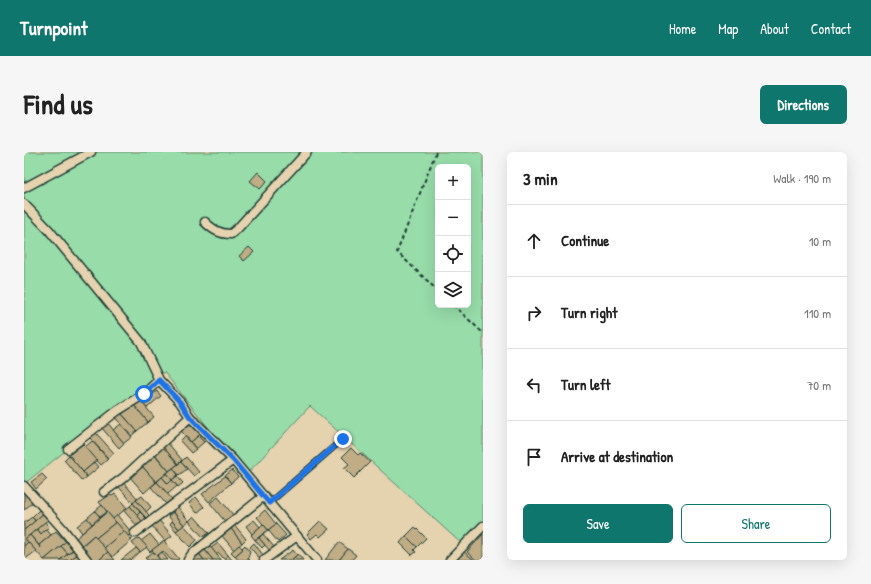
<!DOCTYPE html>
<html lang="en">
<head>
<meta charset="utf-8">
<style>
	:root { --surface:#fff; --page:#f6f6f6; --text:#222; --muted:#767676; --line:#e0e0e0; --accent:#0f766e }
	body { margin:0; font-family:"Patrick Hand",sans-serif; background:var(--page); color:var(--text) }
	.controls { position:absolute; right:12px; top:12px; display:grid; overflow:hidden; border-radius:6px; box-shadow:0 4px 16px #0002 }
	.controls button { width:36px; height:36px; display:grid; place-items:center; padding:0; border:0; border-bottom:1px solid var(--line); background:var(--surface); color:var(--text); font:20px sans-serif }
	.stop { position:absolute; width:12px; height:12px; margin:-9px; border:3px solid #1a73e8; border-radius:50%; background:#fff }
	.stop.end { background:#1a73e8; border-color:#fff; box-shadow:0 1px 4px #0008 }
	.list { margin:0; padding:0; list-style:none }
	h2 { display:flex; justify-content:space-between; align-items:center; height:52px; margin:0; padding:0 16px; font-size:17px }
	h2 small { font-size:13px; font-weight:400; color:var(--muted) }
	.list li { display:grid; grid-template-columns:26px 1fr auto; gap:12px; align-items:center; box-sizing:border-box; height:72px; padding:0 16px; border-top:1px solid var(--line) }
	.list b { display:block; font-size:15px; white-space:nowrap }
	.list em { font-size:13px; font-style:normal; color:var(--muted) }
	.actions { display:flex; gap:8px; padding:12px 16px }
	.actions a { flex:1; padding:9px 0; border:1px solid var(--accent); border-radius:6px; text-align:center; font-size:14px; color:var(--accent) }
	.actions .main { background:var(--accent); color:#fff }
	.icon { flex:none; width:22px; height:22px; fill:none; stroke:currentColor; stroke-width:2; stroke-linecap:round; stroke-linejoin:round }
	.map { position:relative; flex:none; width:459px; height:408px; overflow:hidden; border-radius:6px }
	header { display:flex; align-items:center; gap:24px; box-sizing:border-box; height:56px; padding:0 20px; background:var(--accent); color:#fff }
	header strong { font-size:19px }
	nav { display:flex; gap:22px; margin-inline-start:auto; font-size:14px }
	.intro { display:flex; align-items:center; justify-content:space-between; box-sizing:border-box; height:96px; padding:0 24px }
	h1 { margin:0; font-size:28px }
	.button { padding:10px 18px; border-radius:6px; background:var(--accent); color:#fff; font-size:14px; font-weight:700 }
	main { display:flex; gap:24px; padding:0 24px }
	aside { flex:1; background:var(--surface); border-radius:6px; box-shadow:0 4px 16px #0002 }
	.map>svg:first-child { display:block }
</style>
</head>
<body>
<header>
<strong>Turnpoint</strong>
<nav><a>Home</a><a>Map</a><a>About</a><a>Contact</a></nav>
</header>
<div class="intro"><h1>Find us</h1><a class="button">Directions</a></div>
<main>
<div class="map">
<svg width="459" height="408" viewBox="0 0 459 408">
	<rect width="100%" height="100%" fill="#e5d3b0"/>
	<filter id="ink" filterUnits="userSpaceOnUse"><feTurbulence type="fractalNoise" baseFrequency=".025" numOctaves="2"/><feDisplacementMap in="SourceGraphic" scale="8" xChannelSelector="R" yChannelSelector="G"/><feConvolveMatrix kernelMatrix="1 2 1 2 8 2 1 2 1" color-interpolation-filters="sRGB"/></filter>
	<g filter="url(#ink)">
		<path fill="#97dca9" stroke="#5b8c6e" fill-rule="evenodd" d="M0,0H459V369L440,394L286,254L222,323L140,220L0,332ZM414,15H444V153H414Z"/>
		<g fill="#c0ad86" stroke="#1f3d34">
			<path d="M234,20L243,29L236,37L226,29Z"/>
			<path d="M225,95L230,100L220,109L215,104Z"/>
			<path d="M133,239L137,244L123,256L118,250Z"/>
			<path d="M115,247L130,265L124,270L109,252Z"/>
			<path d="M110,253L124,270L113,279L98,262Z"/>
			<path d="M96,260L113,279L107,284L91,264Z"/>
			<path d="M83,270L100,291L95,296L77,275Z"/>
			<path d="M168,271L179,280L167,290L157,279Z"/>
			<path d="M97,272L108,285L100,291L89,278Z"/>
			<path d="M178,280L184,287L180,290L174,284Z"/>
			<path d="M72,281L90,301L84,306L66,286Z"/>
			<path d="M161,284L172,297L167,301L156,289Z"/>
			<path d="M174,284L180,290L172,297L167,290Z"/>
			<path d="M68,289L84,307L77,313L61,295Z"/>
			<path d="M143,290L158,308L154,312L138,294Z"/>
			<path d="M59,292L73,308L59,320L45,303Z"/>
			<path d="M138,294L154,312L145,319L130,301Z"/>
			<path d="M327,296L334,303L336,301L346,310L330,326L320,316L325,312L318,305Z"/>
			<path d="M130,302L145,319L132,330L117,313Z"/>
			<path d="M45,303L63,325L58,329L40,308Z"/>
			<path d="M162,305L175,320L170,324L157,310Z"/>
			<path d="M71,310L75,315L63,325L59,320Z"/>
			<path d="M157,310L163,317L155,323L149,316Z"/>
			<path d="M117,313L132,330L120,341L105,324Z"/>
			<path d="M149,316L154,323L148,328L143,321Z"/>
			<path d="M208,318L214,325L207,331L201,324Z"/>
			<path d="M143,321L148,328L144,332L138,325Z"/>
			<path d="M18,322L23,327L12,337L7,330Z"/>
			<path d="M153,324L159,331L154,335L148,328Z"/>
			<path d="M201,324L207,331L185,350L178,342Z"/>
			<path d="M138,325L144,332L148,328L153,334L144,342L133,330Z"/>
			<path d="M98,329L114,347L109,351L93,333Z"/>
			<path d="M133,330L148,347L142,352L127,335Z"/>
			<path d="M0,339L9,350L0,358Z"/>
			<path d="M91,342L103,356L89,367L75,350L86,343L88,344Z"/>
			<path d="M118,344L127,355L122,360L112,348Z"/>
			<path d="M172,345L180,355L173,361L165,351Z"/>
			<path d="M194,345L211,365L203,372L186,351Z"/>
			<path d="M112,348L125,363L122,366L109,351Z"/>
			<path d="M109,351L116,360L113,363L106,354Z"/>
			<path d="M78,353L83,360L76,365L71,359Z"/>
			<path d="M106,354L120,371L115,376L100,359Z"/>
			<path d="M153,354L165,369L160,373L148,358Z"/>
			<path d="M16,357L20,361L11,369L8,365Z"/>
			<path d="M241,358L252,372L244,378L233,365Z"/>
			<path d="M71,359L76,365L68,372L63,366Z"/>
			<path d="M83,360L92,370L72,386L70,383L57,394L51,387Z"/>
			<path d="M116,360L122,366L118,369L113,363Z"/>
			<path d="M149,360L160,373L155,377L144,364Z"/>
			<path d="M20,361L25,367L1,387L0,385V378Z"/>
			<path d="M93,363L108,381L104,384L89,367Z"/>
			<path d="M170,364L185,381L179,385L165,369Z"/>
			<path d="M8,365L11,369L0,378V371Z"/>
			<path d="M63,366L68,372L58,381L53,374Z"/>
			<path d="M134,367L148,384L141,389L127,373Z"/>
			<path d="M230,368L236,375L228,382L222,374Z"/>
			<path d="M148,369L155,377L152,379L146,372Z"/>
			<path d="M296,369L305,377L296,385L293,382L287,387L283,382Z"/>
			<path d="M21,370L25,375L17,382L13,377Z"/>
			<path d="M92,370L100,379L80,396L72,386Z"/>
			<path d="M209,371L222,387L218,391L205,374Z"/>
			<path d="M239,372L244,378L231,388L227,383Z"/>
			<path d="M252,372L262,383L254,390L244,378Z"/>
			<path d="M160,373L173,388L166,395L152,379Z"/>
			<path d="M205,374L218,391L210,398L198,384L202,380L200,378Z"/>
			<path d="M391,375L402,386L393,395L382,384Z"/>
			<path d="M13,377L17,382L22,377L27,383L15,393L6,383Z"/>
			<path d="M32,379L42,390L20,408L12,399L16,395L15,393Z"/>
			<path d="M100,379L108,388L88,405L80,396Z"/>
			<path d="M126,382L135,393L126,400L117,389Z"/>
			<path d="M239,382L250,395L246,399L235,386Z"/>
			<path d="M459,382V408H452L443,400Z"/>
			<path d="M6,383L16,395L12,399L1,387Z"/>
			<path d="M70,383L84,400L75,408H65L57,395Z"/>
			<path d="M382,384L393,395L390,398L392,400L388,403L376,391Z"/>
			<path d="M0,385L4,390L0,394Z"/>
			<path d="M115,386L123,395L116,400L108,391Z"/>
			<path d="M235,386L241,393L238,396L231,388Z"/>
			<path d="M43,388L50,396L44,402L37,394Z"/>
			<path d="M140,389L155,407L153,408H147L139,399L133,404L128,398Z"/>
			<path d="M4,390L12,399L0,408V394Z"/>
			<path d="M315,390L324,397L315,408H301Z"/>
			<path d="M194,391L204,403L200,407L195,401L192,403L187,396Z"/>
			<path d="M230,391L239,403L235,406L226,395Z"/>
			<path d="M185,393L197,408H189L180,397Z"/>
			<path d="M215,393L219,397L211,404L207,400Z"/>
			<path d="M221,393L226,399L224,406L226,408H214L211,404L219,397L218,396Z"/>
			<path d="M37,394L44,402L36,408H20Z"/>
			<path d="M112,396L116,400L107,408H97Z"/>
			<path d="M179,396L189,408H180L174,400Z"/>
			<path d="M324,397L332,403L328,408H315Z"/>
			<path d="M49,398L53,403L46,408H36Z"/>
			<path d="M269,398L273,403L267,408H255Z"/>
			<path d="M439,399L450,408H431Z"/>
			<path d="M84,400L91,408H75Z"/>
			<path d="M129,400L133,404L136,408H123L121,406Z"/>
			<path d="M138,400L144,408H136L133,404Z"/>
			<path d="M175,402L180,408H171L170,406Z"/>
			<path d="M274,402L279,408H267L273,403Z"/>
			<path d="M53,403L57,408H46L48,406Z"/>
			<path d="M204,403L208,408H201L200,407Z"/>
		</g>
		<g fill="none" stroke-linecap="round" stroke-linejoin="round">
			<defs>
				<path id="lane" d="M245,351L319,287"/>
				<g id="street">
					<path d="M0,36L67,0"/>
					<path d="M0,52L25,78L117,190L135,228L156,250L166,265L209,308L293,408"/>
					<path d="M181,70C189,78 196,82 207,82L214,76L283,0"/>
					<path d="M44,297L93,259L120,242L135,228"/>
					<path d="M0,334L38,376L63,408"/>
					<path d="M80,340L99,326L166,265"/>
					<path d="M111,381L209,308"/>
					<path d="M164,408L168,402L240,344"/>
					<path d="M240,408L273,384"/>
					<path d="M426,408L459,374"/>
				</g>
			</defs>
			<use href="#lane" stroke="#1f3d34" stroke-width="7"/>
			<use href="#street" stroke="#1f3d34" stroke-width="11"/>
			<g stroke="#1f3d34" stroke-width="2" stroke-dasharray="4 3" stroke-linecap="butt">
				<path d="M412,0L373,100L414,139"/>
				<path d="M429,153L459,181"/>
			</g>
			<use href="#lane" stroke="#e5d3b0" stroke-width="4"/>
			<use href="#street" stroke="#e5d3b0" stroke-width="8"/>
		</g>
	</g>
	<g fill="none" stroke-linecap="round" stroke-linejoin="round" filter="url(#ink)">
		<path stroke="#1a73e8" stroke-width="5" d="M120,242L135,228L156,250L166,265L209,308L245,351L319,287"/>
	</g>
</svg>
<div class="controls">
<button>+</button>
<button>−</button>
<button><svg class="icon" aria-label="locate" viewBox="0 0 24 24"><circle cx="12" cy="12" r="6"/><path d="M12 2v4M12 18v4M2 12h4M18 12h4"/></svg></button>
<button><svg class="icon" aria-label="layers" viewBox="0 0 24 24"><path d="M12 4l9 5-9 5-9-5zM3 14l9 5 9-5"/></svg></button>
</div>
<div class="stop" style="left:120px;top:242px"></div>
<div class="stop end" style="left:319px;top:287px"></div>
</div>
<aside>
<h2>3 min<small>Walk · 190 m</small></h2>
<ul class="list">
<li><svg class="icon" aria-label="ahead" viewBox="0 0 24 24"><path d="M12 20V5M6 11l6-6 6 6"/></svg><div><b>Continue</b></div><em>10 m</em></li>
<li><svg class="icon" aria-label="right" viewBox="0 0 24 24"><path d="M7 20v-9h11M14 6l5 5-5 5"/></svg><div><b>Turn right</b></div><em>110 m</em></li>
<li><svg class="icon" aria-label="left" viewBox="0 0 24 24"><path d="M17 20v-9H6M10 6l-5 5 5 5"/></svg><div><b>Turn left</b></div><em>70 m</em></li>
<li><svg class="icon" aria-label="arrive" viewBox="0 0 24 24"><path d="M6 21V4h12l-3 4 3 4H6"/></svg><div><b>Arrive at destination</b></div></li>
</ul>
<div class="actions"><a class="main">Save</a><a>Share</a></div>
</aside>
</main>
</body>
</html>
